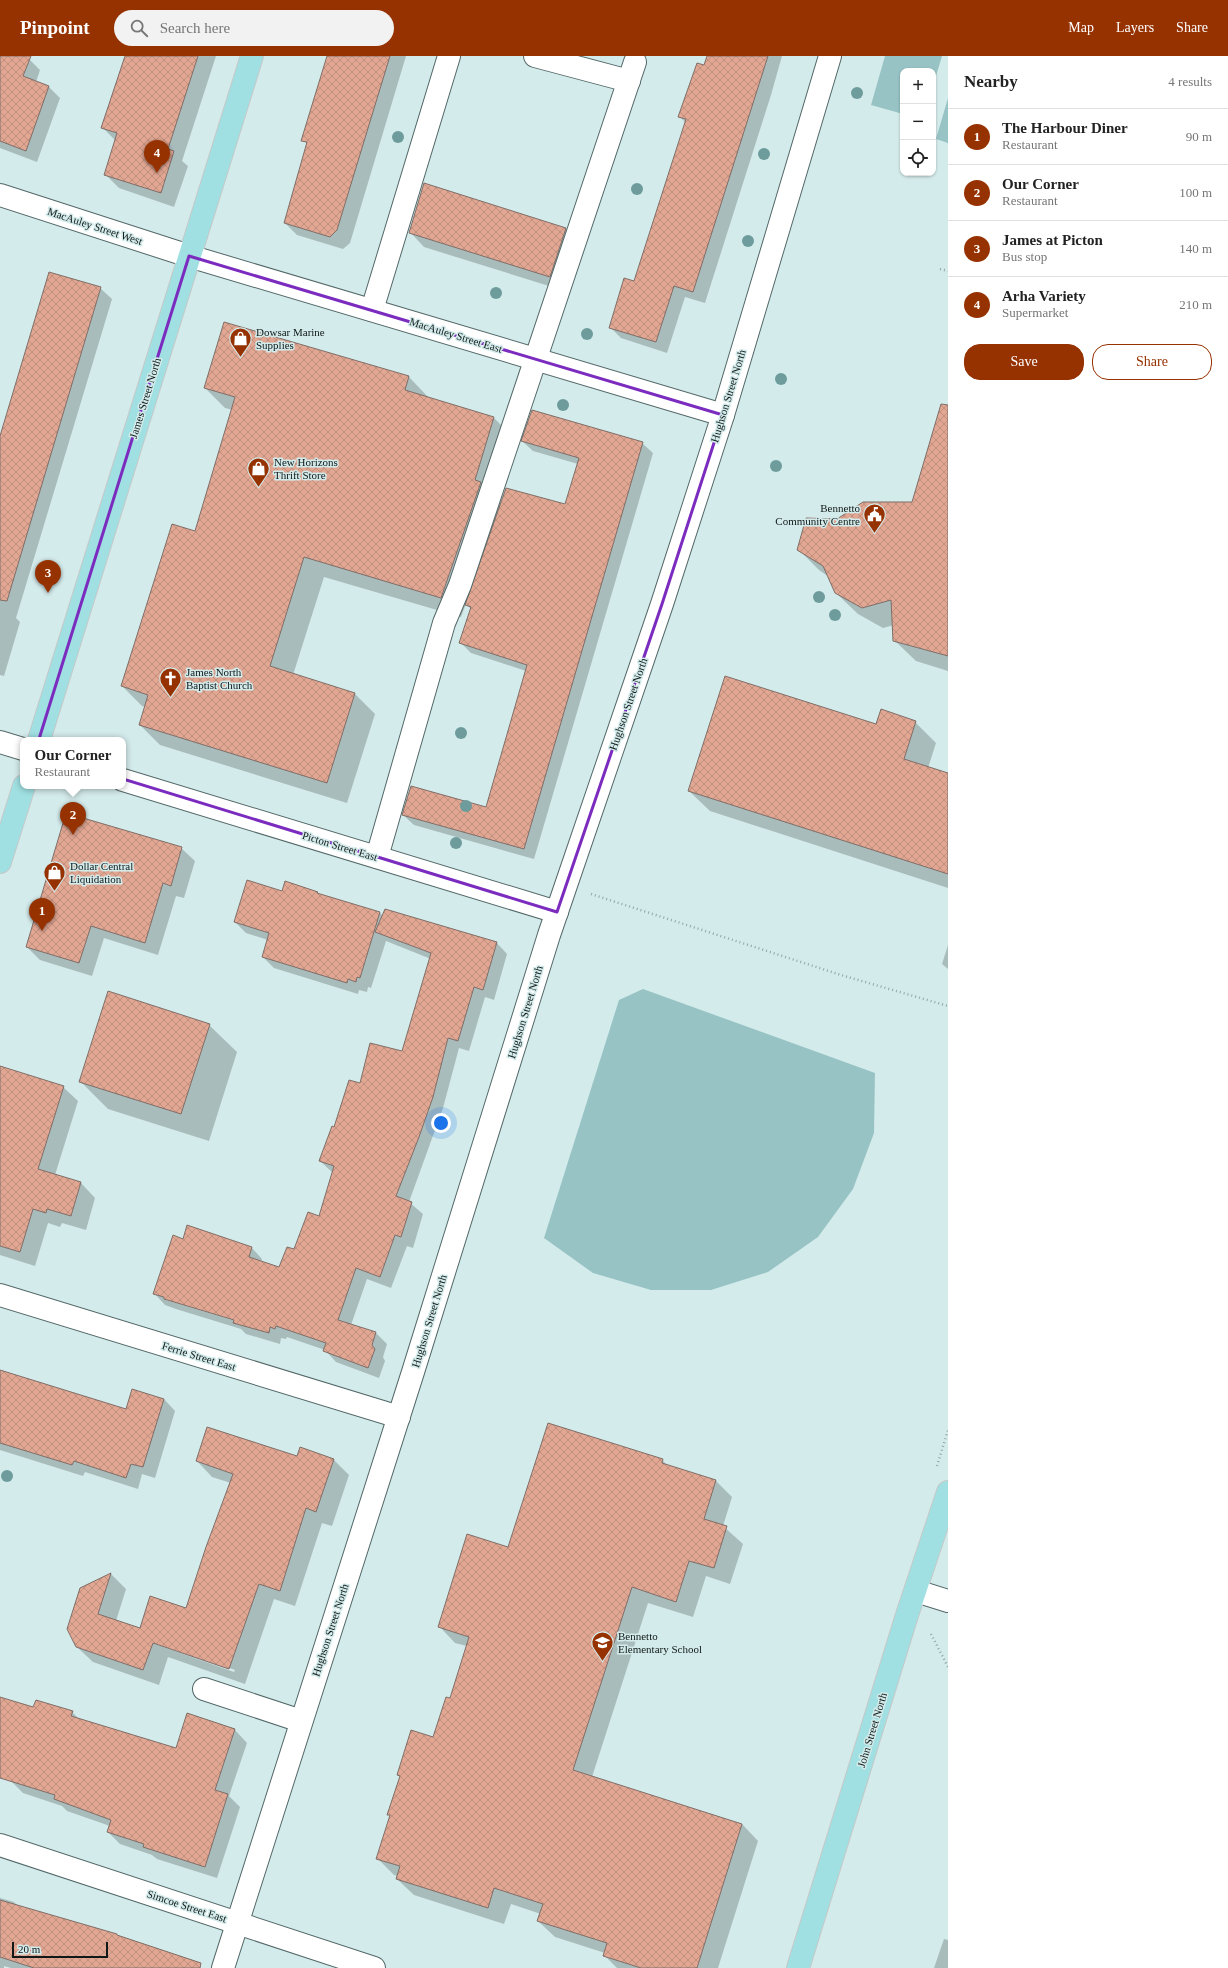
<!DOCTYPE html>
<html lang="en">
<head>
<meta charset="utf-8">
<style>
	:root { --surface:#fff; --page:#f2f2f2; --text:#222; --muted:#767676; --line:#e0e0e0; --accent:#963100 }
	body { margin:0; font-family:Georgia,serif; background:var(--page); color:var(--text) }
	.controls { position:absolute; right:12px; top:12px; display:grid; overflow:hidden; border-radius:8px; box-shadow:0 1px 3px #0004 }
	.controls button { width:36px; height:36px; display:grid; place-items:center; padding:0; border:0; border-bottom:1px solid var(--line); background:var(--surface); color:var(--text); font:20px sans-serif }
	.scale { position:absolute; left:12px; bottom:10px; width:96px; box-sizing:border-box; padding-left:4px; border:2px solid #101818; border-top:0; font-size:11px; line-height:14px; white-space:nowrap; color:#101818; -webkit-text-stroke:3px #d4ebeb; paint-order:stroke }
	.you { position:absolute; left:441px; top:1067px; width:14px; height:14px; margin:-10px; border:3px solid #fff; border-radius:50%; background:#1a73e8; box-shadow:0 0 0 6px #1a73e833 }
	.badge { display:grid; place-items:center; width:26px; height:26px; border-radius:50%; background:var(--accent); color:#fff; font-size:13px; font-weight:700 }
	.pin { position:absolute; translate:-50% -33px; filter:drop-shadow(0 1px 2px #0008) }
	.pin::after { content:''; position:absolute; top:21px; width:14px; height:12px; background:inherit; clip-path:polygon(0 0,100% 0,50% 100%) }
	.popup { position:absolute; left:20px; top:681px; width:106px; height:52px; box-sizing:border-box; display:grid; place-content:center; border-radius:8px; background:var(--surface); filter:drop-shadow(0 1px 3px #0005); font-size:13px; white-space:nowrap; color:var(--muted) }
	.popup b { font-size:15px; color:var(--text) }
	.popup::after { content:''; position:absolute; left:50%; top:100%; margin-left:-8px; border:8px solid transparent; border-top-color:var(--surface) }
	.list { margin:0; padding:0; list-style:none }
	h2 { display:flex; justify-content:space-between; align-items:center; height:52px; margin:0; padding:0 16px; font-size:17px }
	h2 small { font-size:13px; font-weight:400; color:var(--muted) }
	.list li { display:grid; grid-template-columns:26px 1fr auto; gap:12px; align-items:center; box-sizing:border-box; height:56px; padding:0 16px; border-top:1px solid var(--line) }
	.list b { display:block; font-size:15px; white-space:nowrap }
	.list p { margin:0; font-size:13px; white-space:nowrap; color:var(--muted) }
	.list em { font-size:13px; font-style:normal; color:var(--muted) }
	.actions { display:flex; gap:8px; padding:12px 16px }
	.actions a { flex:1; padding:9px 0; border:1px solid var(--accent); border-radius:16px; text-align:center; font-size:14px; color:var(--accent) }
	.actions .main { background:var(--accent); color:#fff }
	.icon { flex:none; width:22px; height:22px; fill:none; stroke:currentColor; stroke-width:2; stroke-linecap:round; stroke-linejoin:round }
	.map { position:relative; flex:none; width:948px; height:1912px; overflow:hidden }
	header { display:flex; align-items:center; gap:24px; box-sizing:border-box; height:56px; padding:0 20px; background:var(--accent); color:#fff }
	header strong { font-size:19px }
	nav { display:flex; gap:22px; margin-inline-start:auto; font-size:14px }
	.search { width:280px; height:36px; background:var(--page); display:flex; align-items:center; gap:10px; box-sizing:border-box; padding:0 14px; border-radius:22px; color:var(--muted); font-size:15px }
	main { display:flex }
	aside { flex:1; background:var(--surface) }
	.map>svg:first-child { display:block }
</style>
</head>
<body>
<header>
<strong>Pinpoint</strong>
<div class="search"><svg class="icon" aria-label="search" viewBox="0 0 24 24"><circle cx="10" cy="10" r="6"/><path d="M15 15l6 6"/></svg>Search here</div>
<nav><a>Map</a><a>Layers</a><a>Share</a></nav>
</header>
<main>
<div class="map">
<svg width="948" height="1912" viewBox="0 0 948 1912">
	<defs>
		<pattern id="building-cross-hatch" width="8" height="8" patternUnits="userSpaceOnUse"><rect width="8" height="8" fill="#e2a793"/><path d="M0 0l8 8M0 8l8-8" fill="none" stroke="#c18f7e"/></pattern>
	</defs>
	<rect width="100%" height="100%" fill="#d4ebeb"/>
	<g fill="#98c3c4">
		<path d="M885,0H942L933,30V15H903V58L871,49Z"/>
		<path d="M948,42V87L936,83Z"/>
		<path d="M643,933L875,1017L874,1077L853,1133L818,1181L768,1216L711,1234H651L593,1217L544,1182L619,944Z"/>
	</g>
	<g fill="#0003" fill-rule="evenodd">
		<path d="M0,0H20L29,3L40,14L36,26L49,31L60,42L37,106L0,92Z"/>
		<path d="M126,0H216L182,105L188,110L174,151L119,132L105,118L116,85L103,72Z"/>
		<path d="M329,0H406L350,187L343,193L297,179L285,167L308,89L303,84Z"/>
		<path d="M708,0H782L771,39L705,247L685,241L667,297L621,282L610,271L635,226L686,67L679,60L705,11Z"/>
		<path d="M424,128L566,173L581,187L565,235L424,191L410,176Z"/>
		<path d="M100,232L112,243L16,562L20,566L4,620L0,619V383Z"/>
		<path d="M224,267L409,321L429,342L494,362L514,382L496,442L501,447L566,449L578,408L533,395L522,385L642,387L653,397L534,803L414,769L403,759L487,753L526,615L471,597L461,587L471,553L466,548L461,561L324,521L293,619L355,638L375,658L347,747L160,689L140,669L146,651L142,650L122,630L196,477L233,354L225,352L205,332Z"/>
		<path d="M948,349V615L916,605L894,584V569L883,572L858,558L836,537L829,521L819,514L798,493L837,464L913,447Z"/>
		<path d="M915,666L936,687L928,712L948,718V832L710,755L689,735L877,670Z"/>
		<path d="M181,792L195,805L184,842L176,840L158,899L104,882L92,920L40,904L27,891Z"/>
		<path d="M283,836H317L319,839L380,857L383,860L496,886L507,898L494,944L485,941L469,995L459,992L443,1052L409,1146L423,1158L413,1192L407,1190L391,1232L367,1223L351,1269L376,1277L387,1288L383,1301L385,1305L379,1322L336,1306L325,1294L287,1281L286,1283L281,1282L280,1288L246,1278L241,1273L176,1253L165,1249L154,1237L183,1184L251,1191L262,1203L261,1206L280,1212L320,1162L333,1117L320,1105L335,1072L361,1028L403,996L431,903L386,885L371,932L368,931L367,936L359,934L358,938L274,912L263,901L268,884L246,877L235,866ZM166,1242L239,1264V1266L166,1244Z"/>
		<path d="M948,889V913L942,908Z"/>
		<path d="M209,969L237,996L209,1085L108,1053L80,1025Z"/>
		<path d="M0,1011L63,1031L78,1045L55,1119L81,1127L95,1142L86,1174L62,1167L60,1171L48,1167L35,1210L0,1199Z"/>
		<path d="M0,1315L127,1354L133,1334L164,1343L175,1355L155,1422L142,1418L138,1433L85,1416L83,1420L0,1394Z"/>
		<path d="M297,1402L334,1404L349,1419L332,1470L322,1467L295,1550L274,1543L245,1628L168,1601L159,1629L93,1606L77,1591L81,1533L111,1518L126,1533L116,1565L140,1573L187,1553L231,1427L212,1421L197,1405ZM155,1586L235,1614L234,1616L155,1588Z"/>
		<path d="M662,1404L668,1410L716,1425L732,1441L723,1470L743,1488L730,1528L706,1520L693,1561L648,1547L592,1721L742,1768L758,1785L718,1912H617L605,1900V1897L555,1881L538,1865L541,1858L511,1848L504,1868L414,1839L397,1823L398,1820L394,1819L377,1802L391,1761L388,1758L400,1721L398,1719L434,1683L450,1643L467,1590L455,1587L439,1570L509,1493Z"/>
		<path d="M0,1642L34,1652L72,1656L80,1664L176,1693L188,1659L235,1674L247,1687L229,1740L240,1751L217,1822L157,1803L152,1799L120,1788L108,1776L110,1770L67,1755L62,1750L23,1737L11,1725L0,1722Z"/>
		<path d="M0,1842L14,1846L18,1850L119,1881L192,1912H11L4,1910V1912H0Z"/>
		<path d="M944,1883L948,1884V1912H934Z"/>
	</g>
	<g fill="url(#building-cross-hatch)" stroke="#7f6e68">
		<path d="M0,0H31L23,20L49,30L26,95L0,85Z"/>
		<path d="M125,0H198L168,93L174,95L161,137L104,119L117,77L101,72Z"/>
		<path d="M327,0H390L337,174L330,181L284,167L307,86L301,85Z"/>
		<path d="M707,0H768L693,236L674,230L656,286L609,272L624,222L634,225L686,63L678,61L697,7L704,9Z"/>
		<path d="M424,127L566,172L550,221L409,177Z"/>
		<path d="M49,216L101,231L7,545L0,544V380Z"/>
		<path d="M224,266L409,320L405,334L494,361L475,424L481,426L441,542L304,501L270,610L355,637L327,727L139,669L148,639L121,630L172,468L195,475L235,341L204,332Z"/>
		<path d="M941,348L948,349V600L893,585L891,544L862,552L835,537L823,510L797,494L806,462L837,463L863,446H912Z"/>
		<path d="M532,354L643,386L524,793L402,759L411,730L486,751L527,609L459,587L471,551L465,549L506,432L565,448L579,402L521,385Z"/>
		<path d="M725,620L876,668L881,653L916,665L904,703L948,717V818L688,735Z"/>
		<path d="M66,757L182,791L171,830L163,827L145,887L91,870L79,907L26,891Z"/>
		<path d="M247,824L282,835L285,825L318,836L317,837L380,856L360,922L357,921L356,926L348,923L347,927L262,901L269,877L234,866Z"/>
		<path d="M385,853L497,886L483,934L474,931L458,985L448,982L433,1041L419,1081L396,1140L412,1146L401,1181L395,1179L380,1221L356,1212L338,1264L376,1276L372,1289L375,1293L368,1312L323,1295L326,1287L276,1270L275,1273L270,1271L269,1277L233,1267L234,1264L164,1243V1241L153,1238L173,1179L183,1183L187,1169L252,1191L249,1201L279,1211L287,1191L294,1193L308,1156L319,1160L334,1110L319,1105L332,1070L334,1071L349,1024L360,1027L370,987L402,995L431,897L375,876Z"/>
		<path d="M108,935L210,968L181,1058L79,1026Z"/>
		<path d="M0,1010L64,1030L38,1113L81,1126L71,1160L47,1153L46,1157L33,1153L20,1196L0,1190Z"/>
		<path d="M0,1314L126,1353L132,1333L164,1343L143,1411L131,1408L126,1422L74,1405L72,1409L0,1387Z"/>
		<path d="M548,1367L663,1403L662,1407L716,1424L704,1463L727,1470L714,1512L689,1505L676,1546L632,1531L573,1714L742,1768L697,1912H641L603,1900L607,1887L537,1865L543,1848L494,1832L488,1852L396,1823L400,1810L376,1803L390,1759H387L400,1720L397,1719L411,1674L433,1681L446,1641L450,1642L469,1581L438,1571L467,1478L508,1491Z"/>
		<path d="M207,1371L297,1400L300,1391L334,1403L316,1456L306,1452L280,1535L259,1528L229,1613L153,1587L143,1614L76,1591L67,1573L80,1532L111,1517L98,1558L140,1572L150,1540L186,1552L206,1491L233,1418L196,1405Z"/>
		<path d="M0,1641L33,1651L36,1644L73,1655L71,1660L176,1692L187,1657L235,1673L215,1734L228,1738L205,1811L143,1791L144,1788L107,1776L111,1764L54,1743L55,1739L0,1722Z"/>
		<path d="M0,1844L117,1878V1879L201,1907L200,1912H34L0,1901Z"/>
	</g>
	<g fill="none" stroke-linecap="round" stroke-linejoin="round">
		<defs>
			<g id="minor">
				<path d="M535,0L629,25"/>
				<path d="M0,139L189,200L723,359"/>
				<path d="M372,254L449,0"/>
				<path d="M0,686L23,693"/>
				<path d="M123,724L557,856"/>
				<path d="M377,801L444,567L460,529L635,6"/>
				<path d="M0,1239L399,1361"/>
				<path d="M916,1535L948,1545"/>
				<path d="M204,1633L301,1665"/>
				<path d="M0,1789L374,1912"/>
				<path d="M223,1912L413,1316L549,879L662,548L723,359L830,0"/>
			</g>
			<g id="major">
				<path d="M39,684L252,0"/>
				<path d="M0,806L24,730"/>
				<path d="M798,1912L907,1559L948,1436"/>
			</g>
		</defs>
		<use href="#minor" stroke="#546868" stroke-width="24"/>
		<use href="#major" stroke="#c6c8c8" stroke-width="24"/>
		<g stroke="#94a6a6" stroke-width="2.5" stroke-dasharray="1 3" stroke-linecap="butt">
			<path d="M940,213L948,215"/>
			<path d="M591,838L841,919L948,950"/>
			<path d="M937,1410L948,1374"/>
			<path d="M931,1578L948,1611"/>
		</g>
		<use href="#minor" stroke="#fff" stroke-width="22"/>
		<use href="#major" stroke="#a0e0e2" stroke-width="22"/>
	</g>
	<g fill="#6e9c9d">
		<circle cx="857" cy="37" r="6"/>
		<circle cx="398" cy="81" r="6"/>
		<circle cx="764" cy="98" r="6"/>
		<circle cx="637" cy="133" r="6"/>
		<circle cx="748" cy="185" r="6"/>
		<circle cx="496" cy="237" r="6"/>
		<circle cx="587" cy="278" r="6"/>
		<circle cx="781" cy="323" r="6"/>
		<circle cx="563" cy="349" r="6"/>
		<circle cx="776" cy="410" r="6"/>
		<circle cx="819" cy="541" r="6"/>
		<circle cx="835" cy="559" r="6"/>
		<circle cx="461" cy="677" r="6"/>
		<circle cx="466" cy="750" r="6"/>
		<circle cx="456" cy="787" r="6"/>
		<circle cx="7" cy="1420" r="6"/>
	</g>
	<path fill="none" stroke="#7b2cbf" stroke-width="3" stroke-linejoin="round" d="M189,200L723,359L662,548L557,856L35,696Z"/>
	<defs>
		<symbol id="shop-pin" viewBox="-11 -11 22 30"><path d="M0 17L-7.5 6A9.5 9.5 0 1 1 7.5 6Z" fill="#963100" stroke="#d4ebeb"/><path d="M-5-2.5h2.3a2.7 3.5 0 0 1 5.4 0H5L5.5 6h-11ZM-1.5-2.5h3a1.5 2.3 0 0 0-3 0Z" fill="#fff"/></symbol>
		<symbol id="civic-pin" viewBox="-11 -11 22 30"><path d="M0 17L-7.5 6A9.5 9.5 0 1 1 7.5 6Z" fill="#963100" stroke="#d4ebeb"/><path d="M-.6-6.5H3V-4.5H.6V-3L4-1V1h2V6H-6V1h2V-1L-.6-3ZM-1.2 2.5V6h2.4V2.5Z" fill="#fff"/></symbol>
		<symbol id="church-pin" viewBox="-11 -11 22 30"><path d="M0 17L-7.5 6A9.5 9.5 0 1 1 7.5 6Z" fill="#963100" stroke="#d4ebeb"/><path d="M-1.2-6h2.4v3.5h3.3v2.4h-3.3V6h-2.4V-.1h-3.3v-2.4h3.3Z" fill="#fff"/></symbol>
		<symbol id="school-pin" viewBox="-11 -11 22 30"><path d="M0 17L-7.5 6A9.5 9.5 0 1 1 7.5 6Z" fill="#963100" stroke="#d4ebeb"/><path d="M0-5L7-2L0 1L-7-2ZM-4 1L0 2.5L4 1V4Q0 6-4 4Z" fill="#fff"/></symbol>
	</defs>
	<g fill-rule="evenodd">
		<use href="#shop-pin" x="228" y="270" width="25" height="34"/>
		<use href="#shop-pin" x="246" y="400" width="25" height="34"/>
		<use href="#civic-pin" x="862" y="446" width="25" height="34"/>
		<use href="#church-pin" x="158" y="610" width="25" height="34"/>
		<use href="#shop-pin" x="42" y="804" width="25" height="34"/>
		<use href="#school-pin" x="590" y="1574" width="25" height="34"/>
	</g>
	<g text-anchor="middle" stroke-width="3" stroke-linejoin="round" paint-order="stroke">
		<g font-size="11" fill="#101818" stroke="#d4ebeb">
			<text transform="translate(95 170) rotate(18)" y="4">MacAuley Street West</text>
			<text transform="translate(456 279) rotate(17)" y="4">MacAuley Street East</text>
			<text transform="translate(728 340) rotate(-73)" y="4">Hughson Street North</text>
			<text transform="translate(145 342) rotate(-73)" y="4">James Street North</text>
			<text transform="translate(628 648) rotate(-71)" y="4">Hughson Street North</text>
			<text transform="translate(340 790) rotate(17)" y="4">Picton Street East</text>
			<text transform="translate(525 956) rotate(-73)" y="4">Hughson Street North</text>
			<text transform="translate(429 1265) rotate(-73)" y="4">Hughson Street North</text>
			<text transform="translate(199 1300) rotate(17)" y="4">Ferrie Street East</text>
			<text transform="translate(330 1574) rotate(-72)" y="4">Hughson Street North</text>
			<text transform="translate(872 1674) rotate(-73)" y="4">John Street North</text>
			<text transform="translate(187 1850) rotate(18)" y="4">Simcoe Street East</text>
		</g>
		<g font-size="11" fill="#101818" stroke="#d4ebeb" text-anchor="start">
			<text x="256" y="280">Dowsar Marine<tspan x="256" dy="13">Supplies</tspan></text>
			<text x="274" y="410">New Horizons<tspan x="274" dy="13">Thrift Store</tspan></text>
			<text x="860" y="456" text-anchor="end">Bennetto<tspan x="860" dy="13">Community Centre</tspan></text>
			<text x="186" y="620">James North<tspan x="186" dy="13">Baptist Church</tspan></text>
			<text x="70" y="814">Dollar Central<tspan x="70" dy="13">Liquidation</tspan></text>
			<text x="618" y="1584">Bennetto<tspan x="618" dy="13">Elementary School</tspan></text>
		</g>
	</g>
</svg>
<div class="controls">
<button>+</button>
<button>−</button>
<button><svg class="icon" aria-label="locate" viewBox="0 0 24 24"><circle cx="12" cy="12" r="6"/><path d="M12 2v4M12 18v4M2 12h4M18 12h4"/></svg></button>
</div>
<div class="scale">20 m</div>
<div class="you"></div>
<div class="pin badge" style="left:42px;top:875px">1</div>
<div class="pin badge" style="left:73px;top:779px">2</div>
<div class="popup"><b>Our Corner</b>Restaurant</div>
<div class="pin badge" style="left:48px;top:537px">3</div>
<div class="pin badge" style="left:157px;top:117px">4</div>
</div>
<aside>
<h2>Nearby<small>4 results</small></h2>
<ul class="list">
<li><span class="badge">1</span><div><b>The Harbour Diner</b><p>Restaurant</p></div><em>90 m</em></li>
<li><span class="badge">2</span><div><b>Our Corner</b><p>Restaurant</p></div><em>100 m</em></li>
<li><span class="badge">3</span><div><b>James at Picton</b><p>Bus stop</p></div><em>140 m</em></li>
<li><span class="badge">4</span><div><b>Arha Variety</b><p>Supermarket</p></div><em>210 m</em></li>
</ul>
<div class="actions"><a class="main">Save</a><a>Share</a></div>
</aside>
</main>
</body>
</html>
